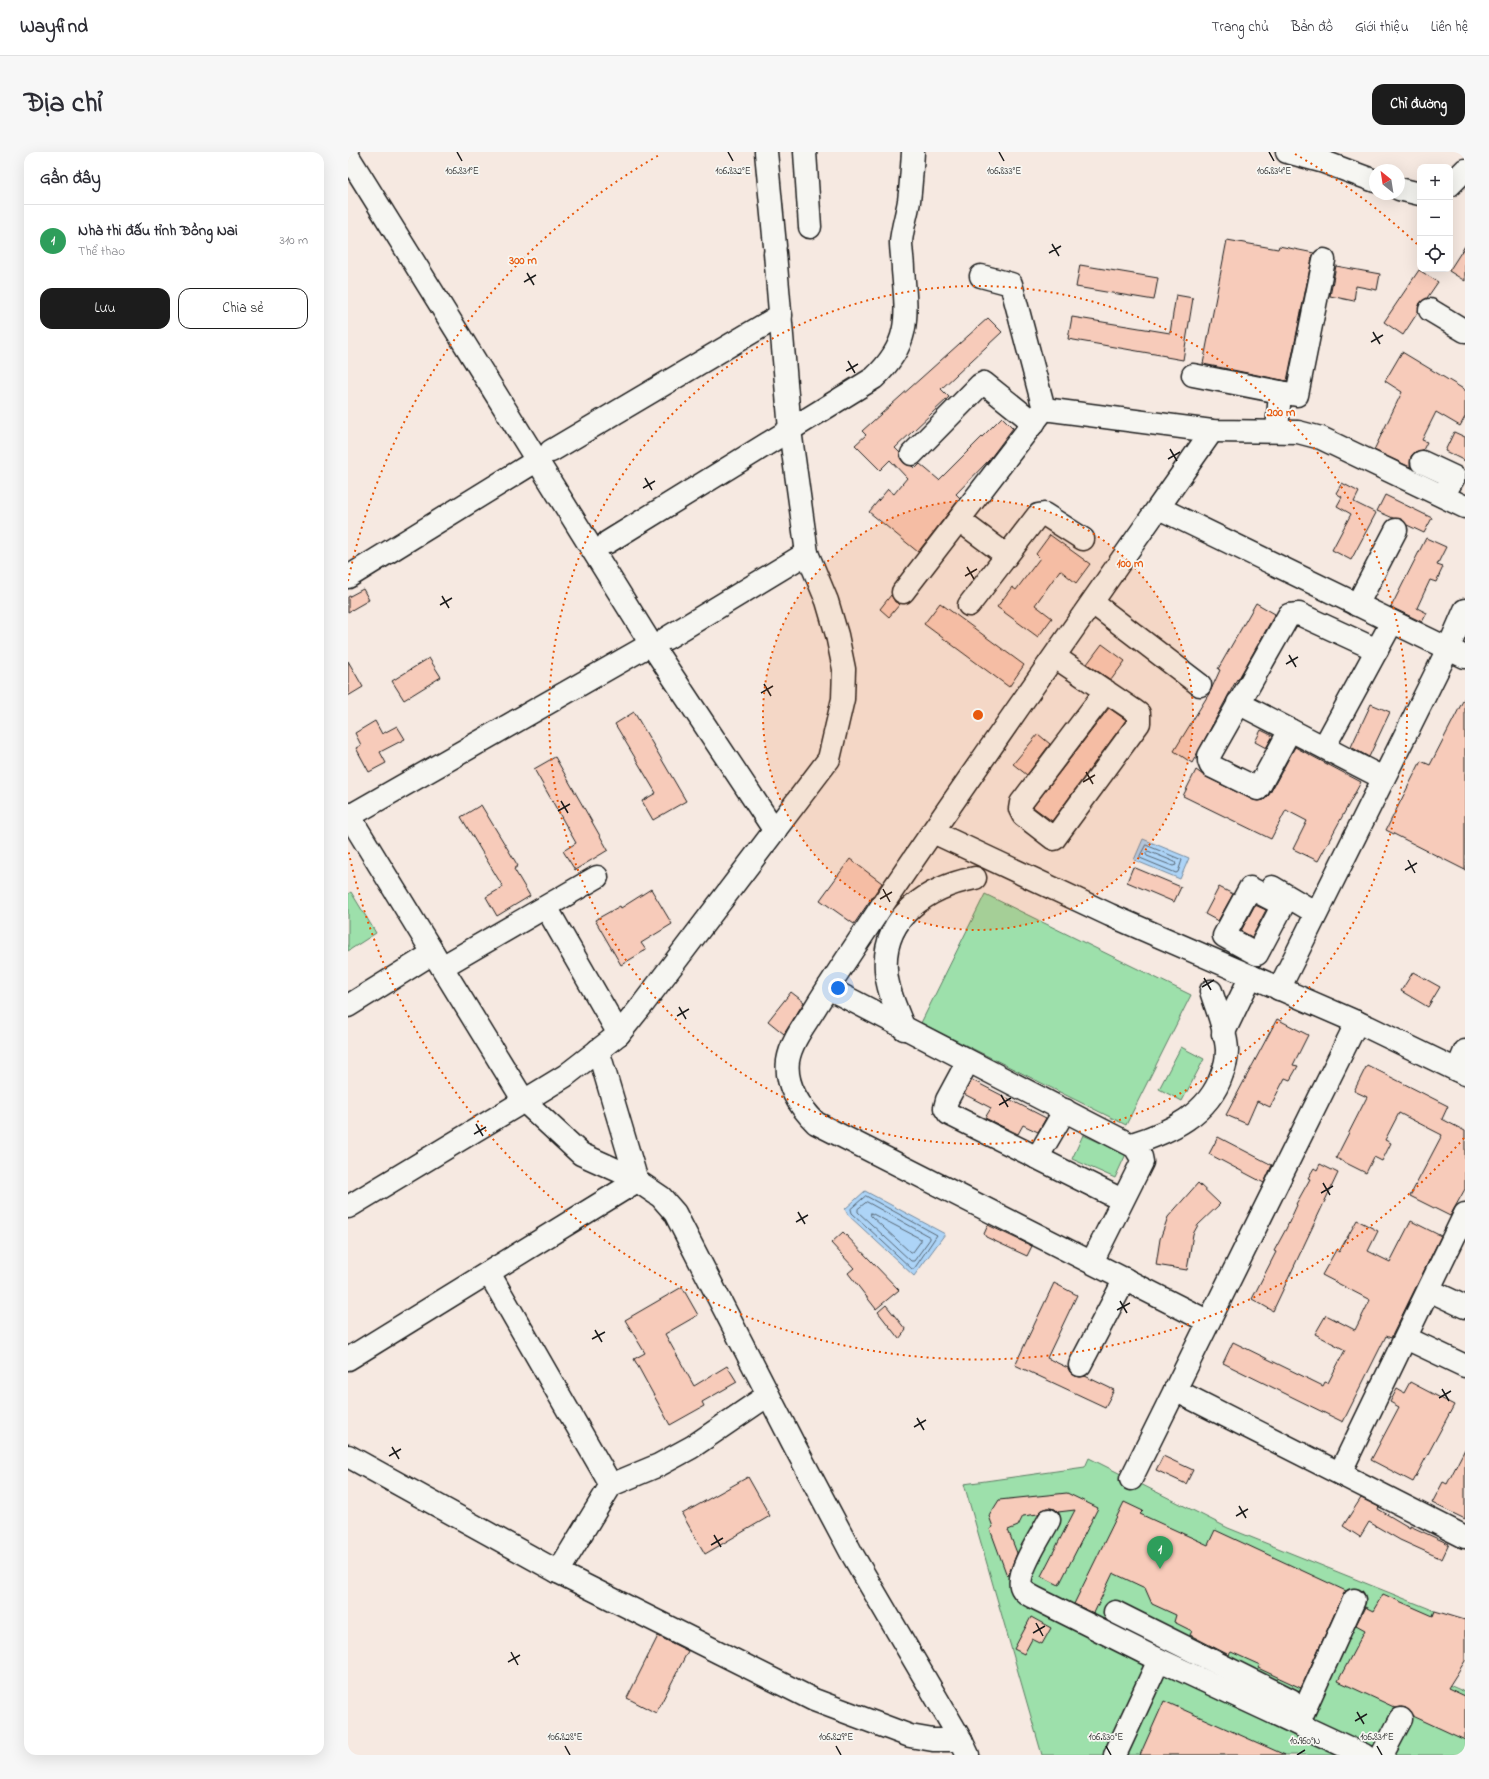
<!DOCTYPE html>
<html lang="vi">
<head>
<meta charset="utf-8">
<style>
	:root { --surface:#fff; --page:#f7f7f7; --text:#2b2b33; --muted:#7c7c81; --line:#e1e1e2; --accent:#1c1c1c }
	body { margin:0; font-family:"Indie Flower",sans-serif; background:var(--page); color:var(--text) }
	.controls { position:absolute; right:12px; top:12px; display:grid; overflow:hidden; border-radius:8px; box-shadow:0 4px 16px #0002 }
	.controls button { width:36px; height:36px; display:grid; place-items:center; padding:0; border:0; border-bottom:1px solid var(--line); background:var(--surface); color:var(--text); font:20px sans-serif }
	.compass { position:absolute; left:1021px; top:12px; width:36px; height:36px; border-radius:50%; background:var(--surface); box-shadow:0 4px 16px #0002; rotate:330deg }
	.you { position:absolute; left:490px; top:836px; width:14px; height:14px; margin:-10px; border:3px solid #fff; border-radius:50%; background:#1a73e8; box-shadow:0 0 0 6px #1a73e833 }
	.badge { display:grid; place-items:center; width:26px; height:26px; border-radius:50%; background:var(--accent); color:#fff; font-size:13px; font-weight:700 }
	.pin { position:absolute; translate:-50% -33px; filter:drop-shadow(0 1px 2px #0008) }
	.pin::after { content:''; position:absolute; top:21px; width:14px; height:12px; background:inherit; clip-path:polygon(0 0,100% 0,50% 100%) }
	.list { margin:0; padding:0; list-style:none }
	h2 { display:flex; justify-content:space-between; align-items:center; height:52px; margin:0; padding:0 16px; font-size:17px }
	h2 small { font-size:13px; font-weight:400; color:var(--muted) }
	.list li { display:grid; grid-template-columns:26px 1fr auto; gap:12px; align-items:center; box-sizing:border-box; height:72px; padding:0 16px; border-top:1px solid var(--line) }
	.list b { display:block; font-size:15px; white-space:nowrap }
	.list p { margin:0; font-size:13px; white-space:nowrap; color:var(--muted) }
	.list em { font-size:13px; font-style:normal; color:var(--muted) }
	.actions { display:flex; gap:8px; padding:12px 16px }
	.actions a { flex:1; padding:9px 0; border:1px solid var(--accent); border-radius:12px; text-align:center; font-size:14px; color:var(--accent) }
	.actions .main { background:var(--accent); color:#fff }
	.icon { flex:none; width:22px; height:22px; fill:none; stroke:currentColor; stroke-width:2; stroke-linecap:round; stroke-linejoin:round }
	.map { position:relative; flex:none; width:1117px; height:1603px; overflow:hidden; border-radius:12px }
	header { display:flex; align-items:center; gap:24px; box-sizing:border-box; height:56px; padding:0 20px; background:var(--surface); border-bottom:1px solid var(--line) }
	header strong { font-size:19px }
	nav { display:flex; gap:22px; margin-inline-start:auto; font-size:14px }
	.intro { display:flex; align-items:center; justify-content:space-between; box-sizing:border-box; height:96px; padding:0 24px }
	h1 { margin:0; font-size:28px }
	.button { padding:10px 18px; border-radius:12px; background:var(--accent); color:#fff; font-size:14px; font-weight:700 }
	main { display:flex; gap:24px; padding:0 24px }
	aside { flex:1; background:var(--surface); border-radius:12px; box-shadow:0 4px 16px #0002 }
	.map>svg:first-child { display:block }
</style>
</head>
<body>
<header>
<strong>Wayfind</strong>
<nav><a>Trang chủ</a><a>Bản đồ</a><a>Giới thiệu</a><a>Liên hệ</a></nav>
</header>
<div class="intro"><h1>Địa chỉ</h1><a class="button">Chỉ đường</a></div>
<main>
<aside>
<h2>Gần đây<small></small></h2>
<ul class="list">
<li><span class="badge" style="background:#2e9e5b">1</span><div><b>Nhà thi đấu tỉnh Đồng Nai</b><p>Thể thao</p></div><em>310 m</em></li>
</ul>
<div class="actions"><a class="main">Lưu</a><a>Chia sẻ</a></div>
</aside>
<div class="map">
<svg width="1117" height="1603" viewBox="0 0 1117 1603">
	<rect width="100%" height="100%" fill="#f6e9e1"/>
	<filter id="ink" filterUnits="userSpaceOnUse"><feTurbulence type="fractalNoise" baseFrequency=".025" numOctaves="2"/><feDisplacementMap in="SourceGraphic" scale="8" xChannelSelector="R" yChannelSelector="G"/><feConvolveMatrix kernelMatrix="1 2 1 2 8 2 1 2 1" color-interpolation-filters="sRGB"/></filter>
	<g filter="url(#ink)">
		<g fill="#9de0ab" stroke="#5c7e64">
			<path d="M3,740L28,781L0,799V742Z"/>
			<path d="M637,742L843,843L778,973L573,871Z"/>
			<path d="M833,895L856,907L834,949L811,937Z"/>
			<path d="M735,983L778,1002L767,1026L724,1007Z"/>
			<path d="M741,1306L880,1376L1087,1459L1063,1509L1067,1518L1117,1540V1603H694L616,1332L737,1315Z"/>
		</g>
		<g fill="#add4f7" stroke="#738a9f">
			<path d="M795,687L841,706L832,727L786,708Z"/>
			<path d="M517,1039L597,1082L566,1124L500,1063L497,1057Z"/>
		</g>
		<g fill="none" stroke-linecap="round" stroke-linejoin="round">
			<g stroke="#566674" stroke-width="1">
				<path d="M798,693L834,708L830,720L828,721L792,706V704Z"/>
				<path d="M800,699L827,710L828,713L825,714L799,704L798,702Z"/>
				<path d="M518,1044L589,1083L566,1117H564L504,1061L503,1057Z"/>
				<path d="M519,1050L582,1085V1087L566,1109H563L510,1060V1057Z"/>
				<path d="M523,1061L573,1087V1089L565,1100H562L523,1064Z"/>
			</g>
		</g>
		<g fill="#f7cbba" stroke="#1c1c1c">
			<path d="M879,88L930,97L931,94L966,101L964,106L939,229L855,212Z"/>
			<path d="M1117,94V129L1101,119Z"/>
			<path d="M732,113L810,126L806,148L728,135Z"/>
			<path d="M988,114L1032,122L1029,138L1008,134L1006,149L982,144Z"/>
			<path d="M1071,118L1090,130L1079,146L1072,151L1070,160L1055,183L1036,170Z"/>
			<path d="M828,143L845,146L835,208L818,205V204L720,187L724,165L822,181Z"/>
			<path d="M640,166L654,180L593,237L601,245L547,296L552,301V306L556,311L564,314L567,317L572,312L591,328L654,265L665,276L641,308L608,342L612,346L570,400L521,360L540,337L546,342L559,326L542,308L532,318L507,293L518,283L514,279Z"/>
			<path d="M1054,200L1117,238V265L1112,274L1088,260L1074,288L1079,290L1075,298L1067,300L1063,304L1062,315L1026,298L1054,240L1037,229Z"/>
			<path d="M1106,280L1117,285V309L1097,299Z"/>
			<path d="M994,331L1011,340L1006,350L1028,361L1003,408L984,398L1003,362L989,354L994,345L988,341Z"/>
			<path d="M1037,343L1084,366L1076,381L1059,373L1053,367L1045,366L1029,359Z"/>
			<path d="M702,383L742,412L728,431L712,418L687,453L704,466L690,485L649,455L664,435L668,438L692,406L688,402Z"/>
			<path d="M1078,386L1098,395L1089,413L1095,415L1088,430L1082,428L1069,456L1079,461L1074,470L1043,455Z"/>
			<path d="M15,437L21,448L0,460V445Z"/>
			<path d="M543,443L547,450L552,452L541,465L532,457Z"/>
			<path d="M592,451L676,513L661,535L576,472Z"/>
			<path d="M908,451L927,462L890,528L889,527L844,611L826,599L862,540L872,518L870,517Z"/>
			<path d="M754,492L777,509L763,528L739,512Z"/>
			<path d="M81,506L93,525L56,548L44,529Z"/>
			<path d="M0,509L15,535L0,544Z"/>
			<path d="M1117,545V718L1038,678L1073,609L1082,613Z"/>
			<path d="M1023,552L1042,560L1021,605L1003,595Z"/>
			<path d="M761,556L778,568L704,669L685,655Z"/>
			<path d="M286,560L338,649L305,668L294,649L308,641L267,572Z"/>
			<path d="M27,569L34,582L49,574L57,587L32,600L38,611L21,620L8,596L13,593L7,581Z"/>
			<path d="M913,578L925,584L918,596L907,590Z"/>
			<path d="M690,582L702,592L679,623L665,612Z"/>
			<path d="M947,595L1013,630L970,709L945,697L959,669L938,658L923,687L835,644L848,618L858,625L905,648L910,649L916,648L921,643Z"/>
			<path d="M207,605L260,698L227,718L215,699L228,691L186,617Z"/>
			<path d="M133,653L170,714L166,717L182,744L149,764L138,745L155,735L113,665Z"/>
			<path d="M502,707L534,731L506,772L472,748Z"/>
			<path d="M785,715L833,735L826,750L779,730Z"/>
			<path d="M871,735L885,742L870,769L857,762Z"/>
			<path d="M303,737L324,772L293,791L298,798L273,813L247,768L272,754L273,756Z"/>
			<path d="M907,753L918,758L904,785L893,779Z"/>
			<path d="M1065,820L1092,835L1080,855L1053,839Z"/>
			<path d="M443,840L456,850L436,882L420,869Z"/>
			<path d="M929,867L960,883L945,913L950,914L942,928L937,926L922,955L909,949L899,972L878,963Z"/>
			<path d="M1019,913L1100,954L1094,967L1117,979V1037L1102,1064L1062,1044L1094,983L1051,961L1037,988L1043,991L1034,1009L1026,1005L1018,1021L988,1006L1019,945L1006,939Z"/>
			<path d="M624,928L698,966L690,980L675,973L670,982L637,966L643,956L616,942Z"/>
			<path d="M870,985L924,1013L916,1031L861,1002Z"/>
			<path d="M972,1012L990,1021L925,1159L904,1147L928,1100L926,1099L938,1077L949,1053L948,1052L962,1027L960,1026L966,1016L969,1018Z"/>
			<path d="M850,1031L872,1052L850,1073L845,1082L839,1118L808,1113L812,1087L820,1065Z"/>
			<path d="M1009,1068L1030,1079L1020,1099L1042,1110L1063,1069L1093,1084L1043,1186L1038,1184L995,1270L875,1211L885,1190L975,1234L977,1230L980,1231L997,1198L967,1182L978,1163L1007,1178L1022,1148L974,1123L988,1098L991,1100Z"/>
			<path d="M640,1073L684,1094L679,1104L638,1085L636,1082Z"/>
			<path d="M495,1080L551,1138L528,1157L500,1121L506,1116L483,1091Z"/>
			<path d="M706,1131L729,1143L699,1206L720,1216L722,1220L727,1224L732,1225L737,1224L766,1238L757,1255L667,1213Z"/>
			<path d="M334,1135L350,1163L317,1182L346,1234L379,1214L389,1230L354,1250L356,1254L322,1273L286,1207L297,1201L277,1168Z"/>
			<path d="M538,1153L558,1178L551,1187L530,1160Z"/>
			<path d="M1062,1230L1106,1253L1065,1330L1023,1308L1051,1255L1042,1250L1049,1237L1056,1241Z"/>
			<path d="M1117,1297V1367L1084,1351L1095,1330L1099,1332Z"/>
			<path d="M815,1304L845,1318L838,1332L808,1318Z"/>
			<path d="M400,1325L422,1364L357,1402L334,1362Z"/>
			<path d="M719,1341L750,1356L711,1433L693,1424L727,1358L710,1360L707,1357L700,1356L694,1358L690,1362L675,1364L670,1374L660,1378L669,1401L660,1424L658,1421L642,1377L645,1375L641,1364L651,1348Z"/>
			<path d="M1013,1346L1031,1355L1030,1357L1062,1376V1374L1101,1392L1094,1407L1052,1388L1021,1370L1012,1385L995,1374Z"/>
			<path d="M776,1350L795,1359L792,1362L860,1393L867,1378L998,1439L995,1443L953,1536L910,1516L912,1513L883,1500L881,1503L842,1483L844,1479L826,1470L828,1463L804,1452L797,1436L765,1421L746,1461L726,1452Z"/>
			<path d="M1035,1442L1085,1464L1087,1459L1117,1468V1509L1100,1536L1117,1544V1588L1065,1564L1058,1556L1053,1555L1048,1556L990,1529L1017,1478L1008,1473L1017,1455L1025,1459Z"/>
			<path d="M683,1465L703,1476L694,1492L684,1487L676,1502L666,1497Z"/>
			<path d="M310,1484L340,1499L308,1561L279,1546Z"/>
			<path d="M816,1549L937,1603H792Z"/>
		</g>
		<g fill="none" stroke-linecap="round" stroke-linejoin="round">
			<defs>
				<g id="minor">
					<path d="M418,0L427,94"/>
					<path d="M457,0L462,75"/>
					<path d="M939,0L976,10L1027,29"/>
					<path d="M0,4L303,492L427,679"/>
					<path d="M1102,33L1117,18"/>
					<path d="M1051,37L1072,42"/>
					<path d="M633,124L663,132L696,257L864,279L950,280L973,286L1117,355"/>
					<path d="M1082,158L1117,179"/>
					<path d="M845,223L932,240"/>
					<path d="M929,279L932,240L949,243L976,108"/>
					<path d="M203,299L433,163"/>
					<path d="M564,302L632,233L636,231L686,271"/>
					<path d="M1074,310L1106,325L1095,344"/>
					<path d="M811,356L1117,505"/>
					<path d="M611,368L658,403"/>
					<path d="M260,390L526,226C563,191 559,165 555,118C555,109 553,99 553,90C554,76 559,62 561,49C563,33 564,16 565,0"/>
					<path d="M0,425L188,309"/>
					<path d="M555,440L696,257"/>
					<path d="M745,451L852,533"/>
					<path d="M621,453L690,363L696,362L735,387"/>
					<path d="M1009,453L1048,378"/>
					<path d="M319,486L459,401"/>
					<path d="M707,505L784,557L791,562V571L706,687L675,663L672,657L673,651L758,539"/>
					<path d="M890,551L1035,626"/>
					<path d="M942,578L910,637L863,614L861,609V604L941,463L951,462L1029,498"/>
					<path d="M976,595L1044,470"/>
					<path d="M0,662L176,949L217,924L271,882L295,852L481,607L495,547L496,517L489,483L479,449L459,401L442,278L427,101"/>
					<path d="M0,665L303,492"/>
					<path d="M585,680L762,763L1020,875L1117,922"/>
					<path d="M924,735L968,761"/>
					<path d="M902,736L935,753L909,802L876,784Z"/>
					<path d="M198,755L271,882"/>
					<path d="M94,815L249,725"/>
					<path d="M480,836L787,995L793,1005L794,1010L744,1110"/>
					<path d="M931,837L1100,497L1117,458"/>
					<path d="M0,854L85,801"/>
					<path d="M556,877C549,858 539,838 538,818C534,764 581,735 627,726"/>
					<path d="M875,882L903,824"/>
					<path d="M620,909L599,948L597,956L601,962L774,1048"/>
					<path d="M1109,918L1117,899"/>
					<path d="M784,992C822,980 861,962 874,922C877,915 879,906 879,898C878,879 869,858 863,839"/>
					<path d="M689,1006L717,958"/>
					<path d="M0,1055L176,949L233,1002L282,1024L313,1045L327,1061L445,1291L504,1402L613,1588L620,1603"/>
					<path d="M141,1121L263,1333"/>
					<path d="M1081,1138L1117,1155"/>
					<path d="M859,1169L468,971C452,955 437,933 440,909C443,889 459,870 469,853C490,819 513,786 535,752C643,593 754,436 864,279"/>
					<path d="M1058,1186L1117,1214"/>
					<path d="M0,1207L289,1029L250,898"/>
					<path d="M732,1213L777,1127"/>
					<path d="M827,1238L1117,1385"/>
					<path d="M420,1243L344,1295L311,1313L263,1333L210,1420L466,1548L562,1584L585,1588H613"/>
					<path d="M0,1304L210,1420"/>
					<path d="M992,1321L1117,1062"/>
					<path d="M783,1327L1009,870"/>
					<path d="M701,1368C694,1382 669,1419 673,1434C675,1440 681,1443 687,1446L801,1503L1016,1603"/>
					<path d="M767,1460L943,1548"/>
					<path d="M950,1572L1006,1448"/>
					<path d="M767,1603L811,1508"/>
					<path d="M1034,1603L1053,1567"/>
				</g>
			</defs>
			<use href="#minor" stroke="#1c1c1c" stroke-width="25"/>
			<use href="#minor" stroke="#f6f6f2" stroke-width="22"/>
		</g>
	</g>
	<path fill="none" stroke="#1c1c1c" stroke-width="1.5" d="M109,0L114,9M380,0L385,9M651,0L656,9M921,0L926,9M704,92L711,104M701,101L713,94M179,121L186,133M176,130L188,123M1025,180L1032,192M1023,190L1035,183M500,209L507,221M498,219L510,212M822,297L829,309M820,307L832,300M297,326L304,338M295,336L307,329M619,415L626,427M617,424L629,417M94,444L101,456M92,453L104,446M941,503L948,515M938,512L950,505M416,532L423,544M413,541L425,534M738,620L745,632M735,630L747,623M213,649L220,661M210,659L222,652M1060,708L1067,721M1057,718L1069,711M535,737L542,750M532,747L544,740M856,826L863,838M854,835L866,828M331,855L338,867M329,864L341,857M653,943L660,955M651,953L663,946M128,972L135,984M126,982L138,975M975,1031L982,1043M973,1041L985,1034M450,1060L457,1072M448,1070L460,1063M772,1149L779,1161M769,1158L782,1151M247,1178L254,1190M244,1187L257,1180M1094,1237L1101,1249M1091,1246L1103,1239M569,1266L576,1278M566,1275L578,1268M44,1295L51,1307M41,1304L53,1297M891,1354L898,1366M888,1364L900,1357M366,1383L373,1395M363,1393L375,1386M688,1471L695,1484M685,1481L697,1474M163,1500L170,1513M160,1510L172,1503M1009,1560L1016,1572M1007,1569L1019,1562M217,1594L222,1603M488,1594L493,1603M758,1594L763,1603M1029,1594L1034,1603M949,1603L957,1598"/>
	<circle cx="630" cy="563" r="215" fill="#e8590c" fill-opacity=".12"/>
	<g fill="none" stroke="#e8590c" stroke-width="2" stroke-dasharray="2 4">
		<circle cx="630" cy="563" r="215"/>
		<circle cx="630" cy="563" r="429"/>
		<path d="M1116 986A644 644 0 0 1 0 697M0 429A644 644 0 0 1 313 2M947 2A644 644 0 0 1 1069 92"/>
	</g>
	<g font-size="10" text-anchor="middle" fill="#1c1c1c" stroke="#f6f6f2" stroke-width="3.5" stroke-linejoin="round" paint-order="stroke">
		<text x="114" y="22">106.831°E</text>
		<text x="385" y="22">106.832°E</text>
		<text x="656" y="22">106.833°E</text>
		<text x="926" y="22">106.834°E</text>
		<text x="217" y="1588">106.828°E</text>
		<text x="488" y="1588">106.829°E</text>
		<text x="758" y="1588">106.830°E</text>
		<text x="1029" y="1588">106.831°E</text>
		<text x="957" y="1592">10.960°N</text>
	</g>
	<circle cx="630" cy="563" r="6" fill="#e8590c" stroke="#f6f6f2" stroke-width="2"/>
	<g font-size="12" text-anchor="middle" font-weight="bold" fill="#e8590c" stroke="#f6f6f2" stroke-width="3.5" stroke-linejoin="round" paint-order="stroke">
		<text x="175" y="112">300 m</text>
		<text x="933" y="264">200 m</text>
		<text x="782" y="415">100 m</text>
	</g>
</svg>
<div class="controls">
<button>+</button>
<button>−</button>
<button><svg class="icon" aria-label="locate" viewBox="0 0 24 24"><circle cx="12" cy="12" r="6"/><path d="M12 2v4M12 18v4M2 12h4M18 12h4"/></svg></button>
</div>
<svg class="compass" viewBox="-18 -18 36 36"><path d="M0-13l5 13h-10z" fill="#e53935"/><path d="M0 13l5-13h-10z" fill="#7c7c81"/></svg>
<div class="you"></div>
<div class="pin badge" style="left:812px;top:1417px;background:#2e9e5b">1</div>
</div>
</main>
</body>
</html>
